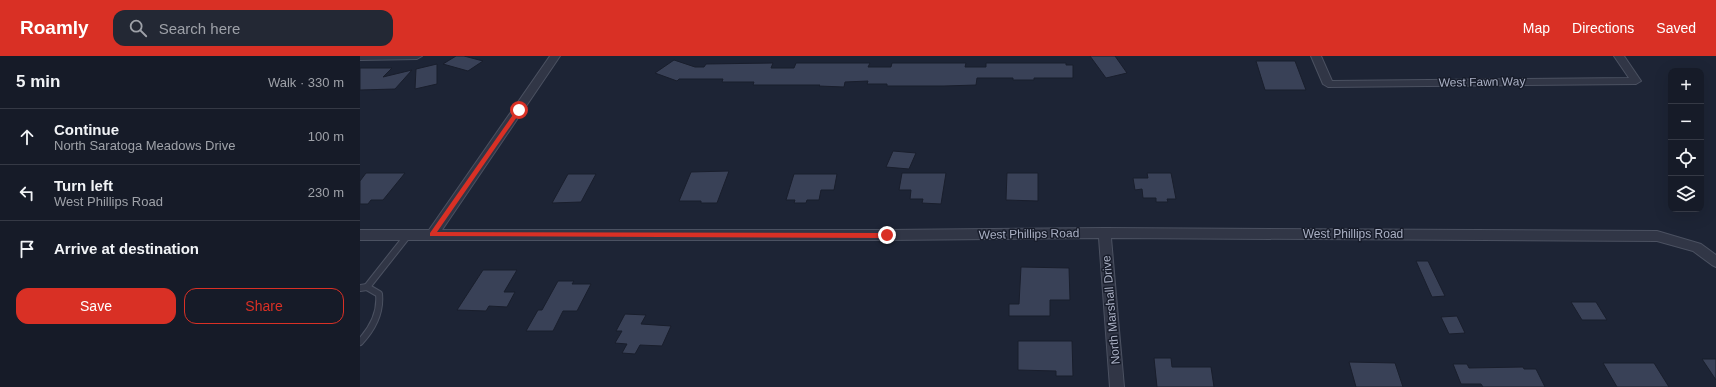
<!DOCTYPE html>
<html lang="en">
<head>
<meta charset="utf-8">
<style>
	:root { --surface:#161b28; --page:#232834; --text:#f1f3f6; --muted:#9ea1a8; --line:#353945; --accent:#d93025 }
	body { margin:0; font-family:Helvetica,sans-serif; background:var(--page); color:var(--text) }
	.controls { position:absolute; right:12px; top:12px; display:grid; overflow:hidden; border-radius:8px; box-shadow:0 4px 16px #0002 }
	.controls button { width:36px; height:36px; display:grid; place-items:center; padding:0; border:0; border-bottom:1px solid var(--line); background:var(--surface); color:var(--text); font:20px sans-serif }
	.stop { position:absolute; width:12px; height:12px; margin:-9px; border:3px solid #d93025; border-radius:50%; background:#fff }
	.stop.end { background:#d93025; border-color:#fff; box-shadow:0 1px 4px #0008 }
	.list { margin:0; padding:0; list-style:none }
	h2 { display:flex; justify-content:space-between; align-items:center; height:52px; margin:0; padding:0 16px; font-size:17px }
	h2 small { font-size:13px; font-weight:400; color:var(--muted) }
	.list li { display:grid; grid-template-columns:26px 1fr auto; gap:12px; align-items:center; box-sizing:border-box; height:56px; padding:0 16px; border-top:1px solid var(--line) }
	.list b { display:block; font-size:15px; white-space:nowrap }
	.list p { margin:0; font-size:13px; white-space:nowrap; color:var(--muted) }
	.list em { font-size:13px; font-style:normal; color:var(--muted) }
	.actions { display:flex; gap:8px; padding:12px 16px }
	.actions a { flex:1; padding:9px 0; border:1px solid var(--accent); border-radius:12px; text-align:center; font-size:14px; color:var(--accent) }
	.actions .main { background:var(--accent); color:#fff }
	.icon { flex:none; width:22px; height:22px; fill:none; stroke:currentColor; stroke-width:2; stroke-linecap:round; stroke-linejoin:round }
	.map { position:relative; flex:none; width:1356px; height:331px; overflow:hidden }
	header { display:flex; align-items:center; gap:24px; box-sizing:border-box; height:56px; padding:0 20px; background:var(--accent); color:#fff }
	header strong { font-size:19px }
	nav { display:flex; gap:22px; margin-inline-start:auto; font-size:14px }
	.search { width:280px; height:36px; background:var(--page); display:flex; align-items:center; gap:10px; box-sizing:border-box; padding:0 14px; border-radius:12px; color:var(--muted); font-size:15px }
	main { display:flex }
	aside { flex:1; background:var(--surface) }
	.map>svg:first-child { display:block }
</style>
</head>
<body>
<header>
<strong>Roamly</strong>
<div class="search"><svg class="icon" aria-label="search" viewBox="0 0 24 24"><circle cx="10" cy="10" r="6"/><path d="M15 15l6 6"/></svg>Search here</div>
<nav><a>Map</a><a>Directions</a><a>Saved</a></nav>
</header>
<main>
<aside>
<h2>5 min<small>Walk · 330 m</small></h2>
<ul class="list">
<li><svg class="icon" aria-label="ahead" viewBox="0 0 24 24"><path d="M12 20V5M6 11l6-6 6 6"/></svg><div><b>Continue</b><p>North Saratoga Meadows Drive</p></div><em>100 m</em></li>
<li><svg class="icon" aria-label="left" viewBox="0 0 24 24"><path d="M17 20v-9H6M10 6l-5 5 5 5"/></svg><div><b>Turn left</b><p>West Phillips Road</p></div><em>230 m</em></li>
<li><svg class="icon" aria-label="arrive" viewBox="0 0 24 24"><path d="M6 21V4h12l-3 4 3 4H6"/></svg><div><b>Arrive at destination</b></div></li>
</ul>
<div class="actions"><a class="main">Save</a><a>Share</a></div>
</aside>
<div class="map">
<svg width="1356" height="331" viewBox="0 0 1356 331">
	<rect width="100%" height="100%" fill="#1d2435"/>
	<g fill="#394157" stroke="#191e2c">
		<path d="M96,0H104L123,5L108,15L83,8Z"/>
		<path d="M730,0H755L767,17L746,22Z"/>
		<path d="M314,4L335,11H344L346,8L413,7L411,12H434L436,7H510L508,11H531L532,7H606L605,11H626V7H706V9H713V22H674V24H653V22H617L616,29L584,30H527V28H507L508,25L485,26L484,31L459,30L460,29H393L394,26H362L363,23H319L317,25L295,17Z"/>
		<path d="M896,5H935L946,34H905Z"/>
		<path d="M77,8V28L55,33L56,13Z"/>
		<path d="M0,12H32L23,21L52,14L35,33L0,34Z"/>
		<path d="M533,95L556,97L549,113L526,111Z"/>
		<path d="M369,115L357,147H341V145H319L331,116Z"/>
		<path d="M6,117H45L23,144H11L8,148H0V125Z"/>
		<path d="M542,117H586L581,148L562,147L563,143H550L551,134H539Z"/>
		<path d="M647,117H678V145L646,144Z"/>
		<path d="M787,117H811L816,143H807L808,146H796V142H783L782,133L775,134L773,122H788Z"/>
		<path d="M208,118H236L221,146L192,147Z"/>
		<path d="M434,118H477L474,134H461L459,144H447L446,147H434L435,144H426Z"/>
		<path d="M1056,205H1068L1085,240L1072,241Z"/>
		<path d="M661,211L709,212L710,244H690V260H649V248H659Z"/>
		<path d="M123,214H157L144,236H155L147,251L129,250L126,255L97,254Z"/>
		<path d="M198,225H214L212,228H231L217,255H203L193,275H166L178,254H182Z"/>
		<path d="M1211,246H1236L1247,264H1222Z"/>
		<path d="M265,258L286,259L281,268L311,270L302,290L280,289L275,298L262,297L267,288L255,287L262,275H256Z"/>
		<path d="M1097,260L1105,277L1089,278L1081,261Z"/>
		<path d="M658,285H712L713,320H696V315L658,314Z"/>
		<path d="M794,302H811L812,311H851L854,331H797Z"/>
		<path d="M1342,303H1356V324Z"/>
		<path d="M989,306L1035,307L1043,331H996Z"/>
		<path d="M1243,307H1294L1309,331H1257Z"/>
		<path d="M1093,308H1107L1109,312L1163,311L1164,313H1176L1185,331H1123L1121,328H1101Z"/>
	</g>
	<g fill="none" stroke-linecap="round" stroke-linejoin="round">
		<defs>
			<g id="lane">
				<path d="M7,231L48,179"/>
				<path d="M0,232L7,231L19,238C21,257 13,272 0,286"/>
			</g>
			<g id="street">
				<path d="M0,0H62L57,3L0,4Z"/>
				<path d="M190,0H200L82,174H527L745,172L1297,175L1341,188L1356,199V211L1352,209L1333,195L1297,185L751,182L764,331H750L739,182L527,184H0V174H69Z"/>
				<path d="M951,0H961L972,25L1269,22L1254,0H1264L1281,25L1276,28L968,31L963,28Z"/>
			</g>
		</defs>
		<use href="#lane" stroke="#4b5161" stroke-width="8"/>
		<use href="#street" stroke="#4b5161" stroke-width="2"/>
		<use href="#lane" stroke="#313646" stroke-width="6"/>
		<use href="#street" fill="#313646" fill-rule="evenodd"/>
	</g>
	<path fill="#d93025" d="M159,52L161,53V55L77,176L527,177L530,179L527,182L70,180V177L157,53Z"/>
	<g text-anchor="middle" stroke-width="3" stroke-linejoin="round" paint-order="stroke">
		<g font-size="12" fill="#aab0c4" stroke="#171c2a">
			<text transform="translate(1122 26) rotate(-1)" y="4">West Fawn Way</text>
			<text transform="translate(669 178) rotate(-1)" y="4">West Phillips Road</text>
			<text x="993" y="182">West Phillips Road</text>
			<text transform="translate(751 254) rotate(-95)" y="4">North Marshall Drive</text>
		</g>
	</g>
</svg>
<div class="controls">
<button>+</button>
<button>−</button>
<button><svg class="icon" aria-label="locate" viewBox="0 0 24 24"><circle cx="12" cy="12" r="6"/><path d="M12 2v4M12 18v4M2 12h4M18 12h4"/></svg></button>
<button><svg class="icon" aria-label="layers" viewBox="0 0 24 24"><path d="M12 4l9 5-9 5-9-5zM3 14l9 5 9-5"/></svg></button>
</div>
<div class="stop" style="left:159px;top:54px"></div>
<div class="stop end" style="left:527px;top:179px"></div>
</div>
</main>
</body>
</html>
